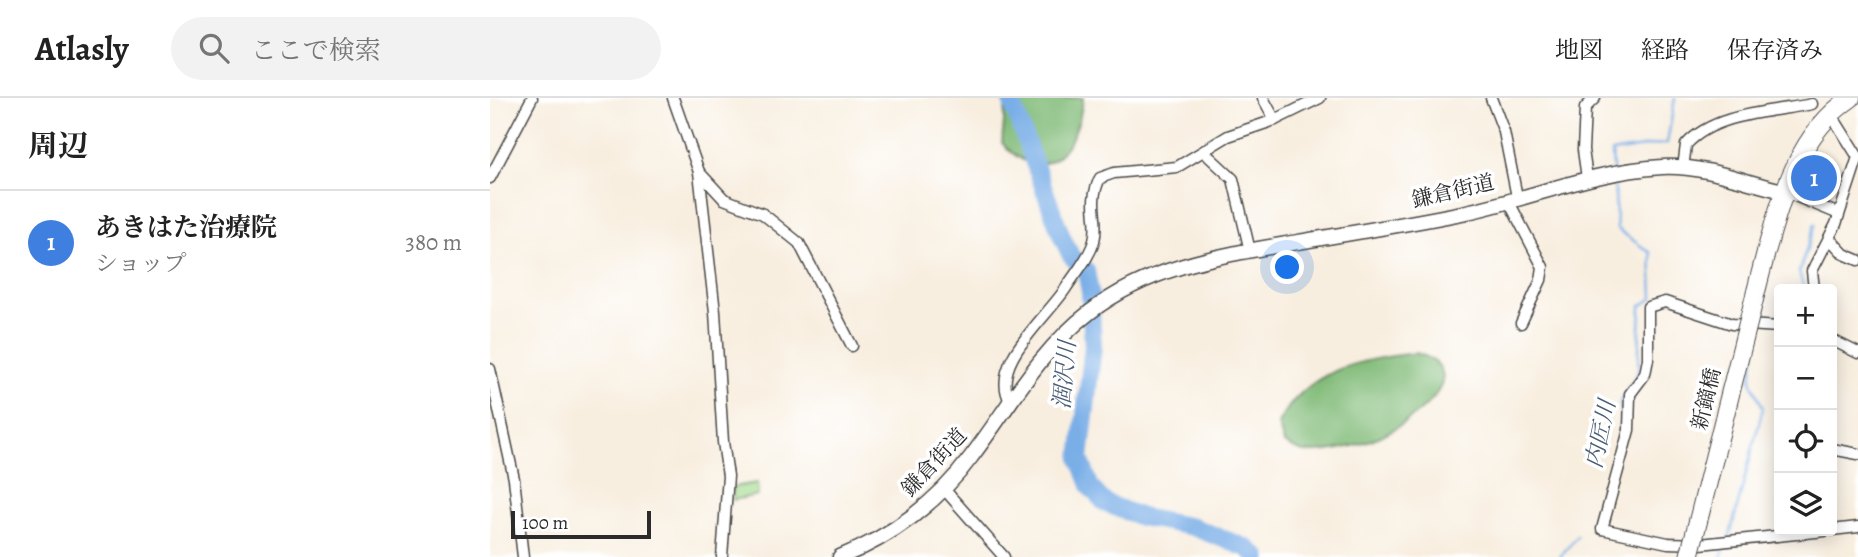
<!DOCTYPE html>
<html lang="ja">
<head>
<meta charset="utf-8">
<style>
	:root { --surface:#fff; --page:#f2f2f2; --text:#222; --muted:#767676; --line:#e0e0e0; --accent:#d1495b }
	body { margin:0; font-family:Alegreya,"Noto Serif JP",serif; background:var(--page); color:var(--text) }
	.controls { position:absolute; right:21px; bottom:21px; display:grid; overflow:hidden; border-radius:7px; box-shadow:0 4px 18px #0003 }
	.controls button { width:63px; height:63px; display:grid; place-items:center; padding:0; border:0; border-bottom:2px solid var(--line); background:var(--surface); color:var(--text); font:35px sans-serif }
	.scale { position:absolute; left:21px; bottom:18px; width:140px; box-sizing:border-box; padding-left:7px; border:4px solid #2b2b2b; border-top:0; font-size:19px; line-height:24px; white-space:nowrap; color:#2b2b2b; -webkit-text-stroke:5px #fff; paint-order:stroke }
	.you { position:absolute; left:798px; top:170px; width:24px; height:24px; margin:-18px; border:5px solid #fff; border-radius:50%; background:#1a73e8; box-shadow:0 0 0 10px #1a73e833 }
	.badge { display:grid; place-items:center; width:46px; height:46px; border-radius:50%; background:var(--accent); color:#fff; font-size:23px; font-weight:700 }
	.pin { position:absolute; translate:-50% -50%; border:4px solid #fff; box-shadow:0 2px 7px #0006 }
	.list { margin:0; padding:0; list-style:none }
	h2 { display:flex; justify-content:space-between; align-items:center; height:91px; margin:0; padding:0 28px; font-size:30px }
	h2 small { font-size:23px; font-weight:400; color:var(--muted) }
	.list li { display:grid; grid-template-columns:46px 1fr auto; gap:21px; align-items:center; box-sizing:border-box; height:105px; padding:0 28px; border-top:2px solid var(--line) }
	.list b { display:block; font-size:26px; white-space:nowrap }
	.list p { margin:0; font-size:23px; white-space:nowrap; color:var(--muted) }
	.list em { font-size:23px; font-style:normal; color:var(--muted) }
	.icon { flex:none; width:38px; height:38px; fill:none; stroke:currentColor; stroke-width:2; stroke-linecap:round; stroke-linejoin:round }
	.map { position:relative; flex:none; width:1368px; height:459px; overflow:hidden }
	header { display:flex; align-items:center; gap:42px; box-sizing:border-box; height:98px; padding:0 35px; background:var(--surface); border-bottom:2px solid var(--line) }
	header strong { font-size:33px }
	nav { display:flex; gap:38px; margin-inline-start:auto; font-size:24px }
	.search { width:490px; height:63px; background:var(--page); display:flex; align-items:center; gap:18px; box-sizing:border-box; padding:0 24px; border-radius:38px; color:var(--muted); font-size:26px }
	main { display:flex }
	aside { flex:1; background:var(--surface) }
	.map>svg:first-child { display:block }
</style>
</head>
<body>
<header>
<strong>Atlasly</strong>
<div class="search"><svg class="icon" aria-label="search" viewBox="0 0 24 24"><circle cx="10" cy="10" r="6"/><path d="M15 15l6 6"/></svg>ここで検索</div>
<nav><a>地図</a><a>経路</a><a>保存済み</a></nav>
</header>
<main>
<aside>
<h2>周辺<small></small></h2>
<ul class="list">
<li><span class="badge" style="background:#3f7fe0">1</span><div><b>あきはた治療院</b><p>ショップ</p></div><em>380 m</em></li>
</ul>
</aside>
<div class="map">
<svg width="1368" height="459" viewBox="0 0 1368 459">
	<rect width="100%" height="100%" fill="#fff"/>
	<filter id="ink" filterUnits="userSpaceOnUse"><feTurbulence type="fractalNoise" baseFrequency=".0143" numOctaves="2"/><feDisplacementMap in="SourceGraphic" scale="14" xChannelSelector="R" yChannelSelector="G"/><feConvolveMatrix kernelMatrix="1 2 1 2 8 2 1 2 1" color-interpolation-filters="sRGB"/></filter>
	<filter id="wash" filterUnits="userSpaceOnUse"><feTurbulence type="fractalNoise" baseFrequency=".00686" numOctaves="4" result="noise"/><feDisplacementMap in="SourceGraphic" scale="28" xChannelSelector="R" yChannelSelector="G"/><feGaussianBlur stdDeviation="1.57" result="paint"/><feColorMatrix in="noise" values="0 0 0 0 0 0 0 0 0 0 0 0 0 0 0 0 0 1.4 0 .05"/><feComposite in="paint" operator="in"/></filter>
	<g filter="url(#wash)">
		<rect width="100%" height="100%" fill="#f8eedf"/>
		<path fill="#a3dc8e" stroke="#67845c" stroke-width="2" d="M267,385L268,397L243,402V389Z"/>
		<g fill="#82bc79" stroke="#567452" stroke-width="2">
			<path d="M516,0H593C588,48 556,94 512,45Z"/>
			<path d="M926,255C996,276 910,333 878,343C860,350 833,355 814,354C807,353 800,348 794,345L788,326C816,272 869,261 926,255Z"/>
		</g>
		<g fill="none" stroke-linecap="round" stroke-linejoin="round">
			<g stroke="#79aee7" stroke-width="2.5">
				<path d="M1123,72L1122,54L1177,45L1185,0"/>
				<path d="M1314,191L1309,174L1325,126"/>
				<path d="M1282,220L1289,216"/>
				<path d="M1103,417C1119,389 1134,334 1130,303L1148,275L1151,208L1163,200L1161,155L1127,131L1124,82"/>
				<path d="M1239,441L1273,310L1261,282L1265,252"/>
				<path d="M1070,459L1087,438"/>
				<path d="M1231,459L1236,447"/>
			</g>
			<path stroke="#79aee7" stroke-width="18" d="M520,0L572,139L581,158L596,173L600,194L603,248L590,361L601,390L615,405L651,419L703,429L757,450L768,459"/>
		</g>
	</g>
	<g filter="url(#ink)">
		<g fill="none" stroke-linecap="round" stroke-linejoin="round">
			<defs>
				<g id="minor">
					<path d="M183,0L209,74L225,214L233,344L238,378L232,459"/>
					<path d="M773,0L785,22"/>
					<path d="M1001,0L1014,34L1027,99"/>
					<path d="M714,54L743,81L760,153"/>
					<path d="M1193,70L1196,47C1224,15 1282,14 1322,6"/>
					<path d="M209,74L234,101L273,116L309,145L362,248"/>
					<path d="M0,80L42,0"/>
					<path d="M1097,80L1093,52L1095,10L1105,0"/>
					<path d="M1293,93L1349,116"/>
					<path d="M1018,102L1053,169L1051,182L1031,225"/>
					<path d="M1340,141L1354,156L1368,162"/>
					<path d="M1324,191L1322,173L1346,126L1368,59L1341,16"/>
					<path d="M1289,229L1242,226L1175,204L1158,209V261L1155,276L1140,296L1139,332L1112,431L1178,445L1210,446L1335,433"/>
					<path d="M1342,242L1368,255"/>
					<path d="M0,271L24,381L33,459"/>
					<path d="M520,303C499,265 556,221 576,190C584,177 600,159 604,143C610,121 597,107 610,80L624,75L687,69L738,38L785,22L830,0"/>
					<path d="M1342,351L1368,356"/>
					<path d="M454,391L514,459"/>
					<path d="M1342,432L1368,429"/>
				</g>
				<path id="tertiary" d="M350,459C401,439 448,404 481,359C519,309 549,253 600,214C661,167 734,157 808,144C862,135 918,126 972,115C1040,101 1102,73 1172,69C1213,67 1254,84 1293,93"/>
				<path id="primary" d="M1276,154C1292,97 1309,35 1361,0"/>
			</defs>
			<use href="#minor" stroke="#4a4846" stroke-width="13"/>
			<use href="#tertiary" stroke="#4a4846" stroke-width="17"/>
			<use href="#primary" stroke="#4a4846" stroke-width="20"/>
			<use href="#minor" stroke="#fff" stroke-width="10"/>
			<use href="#tertiary" stroke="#fff" stroke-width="14"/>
			<use href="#primary" stroke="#fff" stroke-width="18"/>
			<defs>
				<path id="primary-bridge" d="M1199,459L1276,154"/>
			</defs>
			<use href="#primary-bridge" stroke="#4a4846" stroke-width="20" stroke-linecap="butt"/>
			<use href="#primary-bridge" stroke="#fff" stroke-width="18"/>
		</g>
	</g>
	<g text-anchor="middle" stroke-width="7" stroke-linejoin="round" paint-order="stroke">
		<g font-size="21" fill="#2b2b2b" stroke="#fff">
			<text transform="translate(963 93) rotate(-13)" y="7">鎌倉街道</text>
			<text transform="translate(1216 301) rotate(-76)" y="7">新鏑橋</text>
			<text transform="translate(444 364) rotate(-47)" y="7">鎌倉街道</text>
		</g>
		<g font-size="23" font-style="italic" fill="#4a5f76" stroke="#fff">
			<text transform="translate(574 277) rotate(-85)" y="8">涸沢川</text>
			<text transform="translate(1110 336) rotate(-78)" y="8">内匠川</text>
		</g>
	</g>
</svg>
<div class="controls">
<button>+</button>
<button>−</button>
<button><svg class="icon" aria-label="locate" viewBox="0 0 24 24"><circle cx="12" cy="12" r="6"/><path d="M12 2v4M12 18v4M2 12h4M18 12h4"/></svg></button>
<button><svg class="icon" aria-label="layers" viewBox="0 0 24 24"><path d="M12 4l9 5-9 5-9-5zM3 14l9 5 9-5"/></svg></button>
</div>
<div class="scale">100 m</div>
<div class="you"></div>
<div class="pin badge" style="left:1324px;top:80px;background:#3f7fe0">1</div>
</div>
</main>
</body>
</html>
